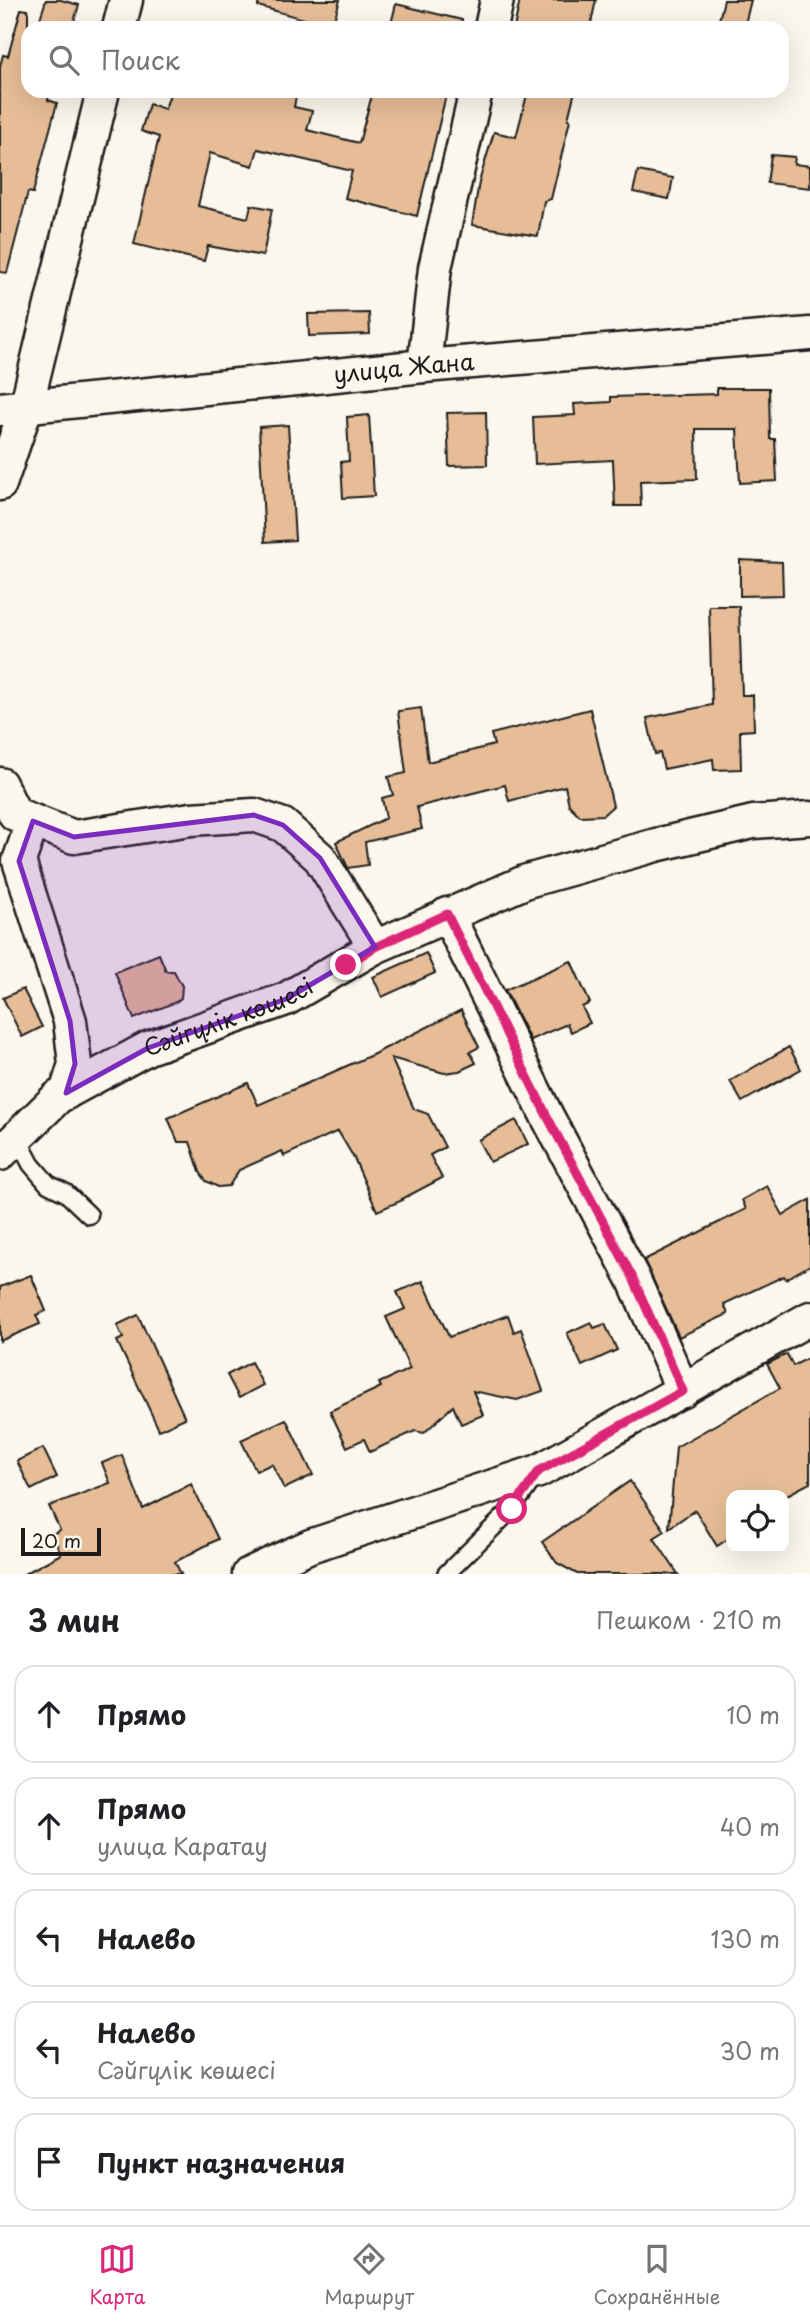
<!DOCTYPE html>
<html lang="ru">
<head>
<meta charset="utf-8">
<style>
	:root { --surface:#fff; --page:#f6f6f6; --text:#202124; --muted:#757577; --line:#e0e0e0; --accent:#db2777 }
	body { margin:0; font-family:"Playpen Sans",sans-serif; background:var(--page); color:var(--text) }
	.controls { position:absolute; right:21px; bottom:21px; display:grid; overflow:hidden; border-radius:14px; box-shadow:0 7px 28px #0002 }
	.controls button { width:63px; height:63px; display:grid; place-items:center; padding:0; border:0; border-bottom:2px solid var(--line); background:var(--surface); color:var(--text); font:35px sans-serif }
	.scale { position:absolute; left:21px; bottom:18px; width:80px; box-sizing:border-box; padding-left:7px; border:4px solid #1c1c1c; border-top:0; font-size:19px; line-height:24px; white-space:nowrap; color:#1c1c1c; -webkit-text-stroke:5px #fbf7ec; paint-order:stroke }
	.stop { position:absolute; width:21px; height:21px; margin:-16px; border:5px solid #db2777; border-radius:50%; background:#fff }
	.stop.end { background:#db2777; border-color:#fff; box-shadow:0 2px 7px #0008 }
	.list { margin:0; padding:0; list-style:none }
	h2 { display:flex; justify-content:space-between; align-items:center; height:91px; margin:0; padding:0 28px; font-size:30px }
	h2 small { font-size:23px; font-weight:400; color:var(--muted) }
	.list li { display:grid; grid-template-columns:46px 1fr auto; gap:21px; align-items:center; box-sizing:border-box; height:98px; margin:0 14px 14px; padding:0 14px; border:2px solid var(--line); border-radius:21px }
	.list b { display:block; font-size:26px; white-space:nowrap }
	.list p { margin:0; font-size:23px; white-space:nowrap; color:var(--muted) }
	.list em { font-size:23px; font-style:normal; color:var(--muted) }
	.icon { flex:none; width:38px; height:38px; fill:none; stroke:currentColor; stroke-width:2; stroke-linecap:round; stroke-linejoin:round }
	.map { position:relative; flex:none; width:810px; height:1574px; overflow:hidden }
	.search { position:absolute; background:var(--surface); box-shadow:0 7px 28px #0002; left:21px; right:21px; top:21px; height:77px; display:flex; align-items:center; gap:18px; box-sizing:border-box; padding:0 24px; border-radius:21px; color:var(--muted); font-size:26px }
	.sheet { height:651px; background:var(--surface) }
	nav { display:flex; justify-content:space-around; align-items:center; box-sizing:border-box; height:98px; border-top:2px solid var(--line); background:var(--surface); font-size:19px; color:var(--muted) }
	nav a { display:grid; justify-items:center; gap:4px }
	nav .on { color:var(--accent) }
	.map>svg:first-child { display:block }
</style>
</head>
<body>
<div class="map">
<svg width="810" height="1574" viewBox="0 0 810 1574">
	<rect width="100%" height="100%" fill="#fbf7ec"/>
	<filter id="ink" filterUnits="userSpaceOnUse"><feTurbulence type="fractalNoise" baseFrequency=".0143" numOctaves="2"/><feDisplacementMap in="SourceGraphic" scale="14" xChannelSelector="R" yChannelSelector="G"/><feConvolveMatrix kernelMatrix="1 2 1 2 8 2 1 2 1" color-interpolation-filters="sRGB"/></filter>
	<g filter="url(#ink)">
		<g fill="#e6bd96" stroke="#1c1c1c" stroke-width="2">
			<path d="M46,0H61L79,5L72,28H37Z"/>
			<path d="M259,0H340L332,27L258,6Z"/>
			<path d="M520,0H596L590,28H514Z"/>
			<path d="M724,0H751L744,28H717Z"/>
			<path d="M396,4L462,20L461,28H390Z"/>
			<path d="M21,9L28,10V91H50L48,100L57,103L33,193L28,192L7,273L0,272V66L3,55L8,56Z"/>
			<path d="M171,91H297L294,107L312,111L307,130L359,143L373,91H447L417,216L345,198L352,171L258,149L253,166L210,153L198,206L248,218L251,205L272,209L263,256L208,246L204,261L134,244L159,137L141,131L149,104L165,109Z"/>
			<path d="M528,91H575L568,119L570,120L551,199L544,201L538,236L472,225L479,182L494,132L516,137Z"/>
			<path d="M771,155L795,157L794,164L810,166V188L767,183Z"/>
			<path d="M638,171L673,178L669,199L633,192Z"/>
			<path d="M369,313L370,334L309,336L308,314Z"/>
			<path d="M717,388H769L770,439H775L777,481L740,483L737,429H696L697,479L640,481L641,506H615L613,460L535,464L533,417L575,415L574,404L611,402V397L717,394Z"/>
			<path d="M486,412L487,465L449,466L447,413Z"/>
			<path d="M369,415L374,496L343,498L341,462L349,461L347,417Z"/>
			<path d="M288,425L295,540L265,542L259,427Z"/>
			<path d="M740,560L782,562L783,595L740,596Z"/>
			<path d="M709,606H739L742,695H753L754,730L740,731L741,769L714,770L713,759L664,769L660,753L655,754L647,718L712,705Z"/>
			<path d="M421,708L428,762L494,745L491,734L590,709L613,806L603,815L580,816L569,805L565,786L509,801L505,785L417,807L422,829L365,842L368,865L348,868L336,842L386,818L382,798L393,795L388,777L406,773L398,711Z"/>
			<path d="M426,953L435,973L382,997L373,977Z"/>
			<path d="M159,954L166,971H174L182,986L181,998L176,1002L134,1019L115,972Z"/>
			<path d="M571,961L590,1003L582,1007L590,1023L571,1032L567,1024L530,1040L505,990Z"/>
			<path d="M23,989L42,1027L22,1037L3,998Z"/>
			<path d="M461,1010L479,1047L470,1052L476,1063L459,1071L444,1073L391,1058L414,1109L428,1114L445,1147L430,1155L442,1178L402,1199L403,1200L377,1211L354,1158L338,1131L284,1156L282,1151L239,1170L229,1186L218,1187L206,1181L200,1172L190,1142H178L168,1118L248,1083L258,1105L374,1054Z"/>
			<path d="M789,1047L801,1069L742,1102L730,1081Z"/>
			<path d="M516,1120L528,1144L490,1162L478,1140Z"/>
			<path d="M767,1186L783,1215L810,1200V1265L786,1279L784,1276L724,1304L728,1314L679,1337L644,1260L746,1209L742,1200Z"/>
			<path d="M31,1275L46,1311L36,1315L40,1324L0,1341V1287Z"/>
			<path d="M423,1281L449,1337L508,1315L514,1332L521,1329L543,1391L517,1400L473,1391L483,1415L461,1424L453,1406L424,1433L415,1431L370,1452L364,1439L347,1447L330,1411L381,1387L379,1383L410,1369L386,1317L405,1309L397,1292Z"/>
			<path d="M138,1315L185,1418L159,1430L117,1341L123,1338L117,1325Z"/>
			<path d="M591,1322L594,1328L605,1324L617,1350L582,1366L567,1333Z"/>
			<path d="M787,1354L793,1366L810,1357V1483L787,1495H731V1537L717,1546L695,1510L669,1528L676,1447L780,1388L767,1364Z"/>
			<path d="M251,1362L263,1385L239,1398L227,1375Z"/>
			<path d="M286,1419L313,1475L284,1489L272,1464L256,1471L241,1440Z"/>
			<path d="M43,1448L57,1477L31,1490L17,1461Z"/>
			<path d="M122,1455L143,1509L191,1484L218,1539L175,1562L181,1574H24L61,1554L52,1534L60,1530L49,1506L110,1483L102,1463Z"/>
			<path d="M630,1481L665,1531L654,1538L678,1574H577L557,1563L542,1542Z"/>
		</g>
		<g fill="none" stroke-linecap="round" stroke-linejoin="round">
			<defs>
				<g id="lane">
					<path d="M17,1137L31,1164L48,1184L66,1193L89,1215"/>
					<path d="M446,1574L512,1509L536,1475"/>
				</g>
				<g id="street">
					<path d="M119,28L126,0"/>
					<path d="M491,28L497,0"/>
					<path d="M424,366L435,268L476,91"/>
					<path id="s1" d="M0,409L424,366L810,334"/>
					<path d="M0,484L26,408L103,91"/>
					<path d="M0,784L15,814L74,837L191,819L254,815L283,825L320,858L375,947"/>
					<path d="M33,821L19,861L70,1021L75,1064L66,1093"/>
					<path d="M447,914L547,1116L633,1278L683,1391"/>
					<path id="s2" d="M0,1154L58,1097L148,1048L286,999L375,947L527,881L656,845L753,822L810,818"/>
					<path d="M249,1574L310,1546L539,1471L810,1318"/>
				</g>
			</defs>
			<use href="#lane" stroke="#1c1c1c" stroke-width="21"/>
			<use href="#street" stroke="#1c1c1c" stroke-width="37"/>
			<use href="#lane" stroke="#fbf7ec" stroke-width="16"/>
			<use href="#street" stroke="#fbf7ec" stroke-width="32"/>
		</g>
	</g>
	<g fill="none" stroke-linecap="round" stroke-linejoin="round" filter="url(#ink)">
		<path stroke="#db2777" stroke-width="9" d="M346,965L375,947L447,914L547,1116L633,1278L683,1391L539,1471L512,1509"/>
	</g>
	<path fill="#7b2cbf" fill-opacity="0.2" stroke="#7b2cbf" stroke-width="5" stroke-linejoin="round" d="M254,815L283,825L320,858L375,947L286,999L148,1048L66,1093L75,1064L70,1021L19,861L33,821L74,837Z"/>
	<g text-anchor="middle" stroke-width="5" stroke-linejoin="round" paint-order="stroke">
		<g font-size="23" fill="#1c1c1c" stroke="#fbf7ec">
			<text dy="8" stroke="none"><textPath href="#s1" startOffset="406">улица Жана</textPath></text>
			<text dy="8" stroke="none"><textPath href="#s2" startOffset="270">Сәйгүлік көшесі</textPath></text>
		</g>
	</g>
</svg>
<div class="controls">
<button><svg class="icon" aria-label="locate" viewBox="0 0 24 24"><circle cx="12" cy="12" r="6"/><path d="M12 2v4M12 18v4M2 12h4M18 12h4"/></svg></button>
</div>
<div class="scale">20 m</div>
<div class="stop" style="left:512px;top:1509px"></div>
<div class="stop end" style="left:346px;top:965px"></div>
<div class="search"><svg class="icon" aria-label="search" viewBox="0 0 24 24"><circle cx="10" cy="10" r="6"/><path d="M15 15l6 6"/></svg>Поиск</div>
</div>
<section class="sheet">
<h2>3 мин<small>Пешком · 210 m</small></h2>
<ul class="list">
<li><svg class="icon" aria-label="ahead" viewBox="0 0 24 24"><path d="M12 20V5M6 11l6-6 6 6"/></svg><div><b>Прямо</b></div><em>10 m</em></li>
<li><svg class="icon" aria-label="ahead" viewBox="0 0 24 24"><path d="M12 20V5M6 11l6-6 6 6"/></svg><div><b>Прямо</b><p>улица Каратау</p></div><em>40 m</em></li>
<li><svg class="icon" aria-label="left" viewBox="0 0 24 24"><path d="M17 20v-9H6M10 6l-5 5 5 5"/></svg><div><b>Налево</b></div><em>130 m</em></li>
<li><svg class="icon" aria-label="left" viewBox="0 0 24 24"><path d="M17 20v-9H6M10 6l-5 5 5 5"/></svg><div><b>Налево</b><p>Сәйгүлік көшесі</p></div><em>30 m</em></li>
<li><svg class="icon" aria-label="arrive" viewBox="0 0 24 24"><path d="M6 21V4h12l-3 4 3 4H6"/></svg><div><b>Пункт назначения</b></div></li>
</ul>
</section>
<nav>
<a class="on"><svg class="icon" aria-label="map" viewBox="0 0 24 24"><path d="M3 6l6-2 6 2 6-2v14l-6 2-6-2-6 2zM9 4v14M15 6v14"/></svg>Карта</a>
<a><svg class="icon" aria-label="directions" viewBox="0 0 24 24"><path d="M12 3l9 9-9 9-9-9zM9 14v-3h6M13 9l2 2-2 2"/></svg>Маршрут</a>
<a><svg class="icon" aria-label="saved" viewBox="0 0 24 24"><path d="M7 4h10v16l-5-4-5 4z"/></svg>Сохранённые</a>
</nav>
</body>
</html>
